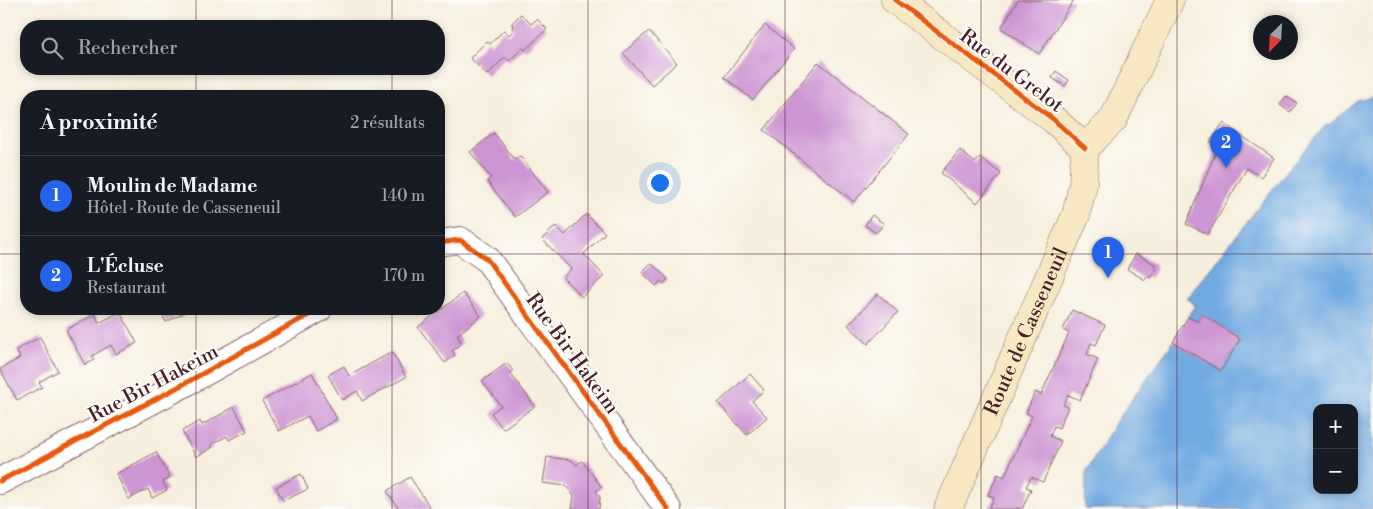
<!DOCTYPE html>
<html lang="fr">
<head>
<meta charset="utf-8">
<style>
	:root { --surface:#171b24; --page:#242831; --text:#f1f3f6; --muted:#9ea1a6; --line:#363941; --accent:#2563eb }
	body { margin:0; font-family:"Libre Bodoni",serif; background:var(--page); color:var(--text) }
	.controls { position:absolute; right:15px; bottom:15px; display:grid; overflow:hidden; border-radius:10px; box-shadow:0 2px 8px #0003 }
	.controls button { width:45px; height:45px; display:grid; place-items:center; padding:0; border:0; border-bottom:1px solid var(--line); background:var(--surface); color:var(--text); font:25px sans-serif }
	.compass { position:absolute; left:1253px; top:15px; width:45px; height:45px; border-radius:50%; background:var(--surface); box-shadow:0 2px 8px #0003; rotate:204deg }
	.you { position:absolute; left:659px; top:182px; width:18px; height:18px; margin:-12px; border:4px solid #fff; border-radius:50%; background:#1a73e8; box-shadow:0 0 0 8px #1a73e833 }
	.badge { display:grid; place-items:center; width:32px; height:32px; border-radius:50%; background:var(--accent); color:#fff; font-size:16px; font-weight:700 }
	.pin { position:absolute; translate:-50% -41px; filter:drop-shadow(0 1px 2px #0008) }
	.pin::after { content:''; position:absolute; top:26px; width:18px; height:15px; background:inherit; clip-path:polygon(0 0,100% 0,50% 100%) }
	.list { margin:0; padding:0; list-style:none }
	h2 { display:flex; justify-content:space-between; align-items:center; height:65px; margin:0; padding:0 20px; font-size:21px }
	h2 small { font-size:16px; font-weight:400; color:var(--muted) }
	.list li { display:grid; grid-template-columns:32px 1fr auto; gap:15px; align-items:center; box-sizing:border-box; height:80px; padding:0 20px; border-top:1px solid var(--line) }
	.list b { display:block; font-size:19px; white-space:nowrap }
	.list p { margin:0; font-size:16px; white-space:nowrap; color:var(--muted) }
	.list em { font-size:16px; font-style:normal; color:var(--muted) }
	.icon { flex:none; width:28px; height:28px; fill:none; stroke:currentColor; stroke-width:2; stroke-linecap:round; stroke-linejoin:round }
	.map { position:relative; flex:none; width:1373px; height:509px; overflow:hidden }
	.search { position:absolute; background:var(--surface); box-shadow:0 2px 8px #0003; left:20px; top:20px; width:425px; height:55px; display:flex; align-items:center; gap:12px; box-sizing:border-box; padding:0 18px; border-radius:20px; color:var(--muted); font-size:19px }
	.panel { position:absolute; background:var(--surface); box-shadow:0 2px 8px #0003; left:20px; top:90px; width:425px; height:225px; border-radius:20px }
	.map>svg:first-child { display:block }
</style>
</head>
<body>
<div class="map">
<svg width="1373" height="509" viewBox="0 0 1373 509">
	<rect width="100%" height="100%" fill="#fdfcf7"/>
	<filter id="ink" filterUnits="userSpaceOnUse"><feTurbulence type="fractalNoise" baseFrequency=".02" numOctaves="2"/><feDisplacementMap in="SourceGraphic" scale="10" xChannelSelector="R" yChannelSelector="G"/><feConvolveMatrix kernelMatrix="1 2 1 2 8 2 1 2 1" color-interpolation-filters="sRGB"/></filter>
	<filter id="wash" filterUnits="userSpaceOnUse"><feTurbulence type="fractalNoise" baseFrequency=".0096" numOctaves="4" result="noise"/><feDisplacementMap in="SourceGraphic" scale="20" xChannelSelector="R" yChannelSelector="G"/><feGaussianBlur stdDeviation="1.12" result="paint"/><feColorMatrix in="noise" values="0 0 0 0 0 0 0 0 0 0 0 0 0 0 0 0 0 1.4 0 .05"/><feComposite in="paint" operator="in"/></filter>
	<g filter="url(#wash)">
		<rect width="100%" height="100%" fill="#f7efdd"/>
		<path fill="#71aae1" stroke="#5e6486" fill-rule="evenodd" d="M1373,97V509H1085L1086,472L1117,420L1173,342L1221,371L1240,339L1202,315L1198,322L1188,317L1195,305L1187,298L1286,172L1325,126L1331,123L1358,101ZM1317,408H1354V490H1317Z"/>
		<g id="blocks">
			<g fill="#cd95d3">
				<path d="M1018,0H1074L1039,54L1001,28Z"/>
				<path d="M521,14L531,24L537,19L547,29L525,50L523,48L509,61L505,57L487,75L470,58L487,41L490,44L504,30L509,35L513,31L512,23Z"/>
				<path d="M765,25L794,49L753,100L724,77Z"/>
				<path d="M649,31L677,63L652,85L623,53Z"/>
				<path d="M818,62L909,134L854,202L764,130Z"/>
				<path d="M1056,71L1069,80L1065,86L1052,78Z"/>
				<path d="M1286,96L1297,103L1290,112L1280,105Z"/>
				<path d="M1223,123L1274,158L1261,177L1247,168L1208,234L1186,224L1218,147L1210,142Z"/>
				<path d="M494,133L515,160L520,156L548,192L515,217L487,181L491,178L470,152Z"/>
				<path d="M960,150L975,163L980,157L1001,174L977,203L941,173Z"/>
				<path d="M586,214L605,233L584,254L604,276L582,297L563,278L571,269L542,239L556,226L565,235Z"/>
				<path d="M872,215L884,224L876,233L865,225Z"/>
				<path d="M1136,254L1155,264L1154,266L1157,268L1150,278L1147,276L1145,280L1127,269Z"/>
				<path d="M651,263L668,279L663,284L661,281L656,286L642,272Z"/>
				<path d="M463,293L481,316L457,335L462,343L452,351L455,355L445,363L418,327Z"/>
				<path d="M878,294L898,312L868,344L848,325Z"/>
				<path d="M159,309H192L166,322Z"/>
				<path d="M1072,310L1105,325L1096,345L1091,343L1087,354L1098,359L1080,400L1068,395L1063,405L1068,407L1059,428L1054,426L1050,436L1061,441L1043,482L1031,477L1026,487L1031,489L1022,509L1017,508V509H989L994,497L988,495L998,474L1004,477L1032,416L1026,413L1035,392L1041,395L1069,333L1063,330Z"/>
				<path d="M120,312L137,343L116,354L111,345L92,356L94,360L85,365L66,330L95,314L99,323Z"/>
				<path d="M1202,314L1240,339L1221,371L1173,342L1188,317L1198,322Z"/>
				<path d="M40,337L58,371L39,382L42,387L17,400L0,369L20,358L16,350Z"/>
				<path d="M392,352L406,377L362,401L357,391L342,400L328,375L344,366L349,376Z"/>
				<path d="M507,363L513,371L510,373L535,406L503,429L491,413L501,406L482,381Z"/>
				<path d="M312,373L337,419L316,431L308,416L279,431L262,401Z"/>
				<path d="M750,374L764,390L752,401L767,417L747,435L718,403Z"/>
				<path d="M234,407L247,431L229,440L227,436L212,444L213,447L196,457L182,431L200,421L202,425Z"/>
				<path d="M156,452L170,478L163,482L167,490L152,498L148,489L129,499L116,474Z"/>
				<path d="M547,457L572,460L576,465L582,461L602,487L596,491L600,497L599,509H572L574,496L566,486L543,483Z"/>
				<path d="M301,474L308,489L283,501L276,487Z"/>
				<path d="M410,477L431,509H399L387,491Z"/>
			</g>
		</g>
	</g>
	<g filter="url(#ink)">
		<use href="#blocks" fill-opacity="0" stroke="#876869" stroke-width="1"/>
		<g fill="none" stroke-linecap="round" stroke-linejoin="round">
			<defs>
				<g id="street">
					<path d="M439,243L460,240L487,259L668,509"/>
					<path d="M0,481L182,385L319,309"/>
				</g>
				<g id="secondary">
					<path d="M895,0L1053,119L1085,148"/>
					<path d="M1085,148L1113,120L1170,0"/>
					<path id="s1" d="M948,509L1076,215L1083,184L1085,148"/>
				</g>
			</defs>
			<use href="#street" stroke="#876869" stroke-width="28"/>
			<use href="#secondary" stroke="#876869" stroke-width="29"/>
			<use href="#street" stroke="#fff" stroke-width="26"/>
			<use href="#secondary" stroke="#f7e8c3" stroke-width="28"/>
			<defs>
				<g id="cycleway">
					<path d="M895,0L1053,119L1085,148"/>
					<path d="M439,243L460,240L487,259L668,509"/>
					<path d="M0,481L182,385L319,309"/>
				</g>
			</defs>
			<use href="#cycleway" stroke="#fdfcf7" stroke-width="8"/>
			<use href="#cycleway" stroke="#e8590c" stroke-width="5"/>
		</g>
	</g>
	<path fill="none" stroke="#4a1f2b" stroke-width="1" stroke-opacity="0.55" d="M196,0V26M392,0V26M588,0V509M785,0V509M981,0V509M1177,0V509M196,69V96M392,69V96M0,254H26M439,254H1373M196,309V509M392,309V509"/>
	<g text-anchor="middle" stroke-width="4.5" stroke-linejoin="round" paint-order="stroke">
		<g font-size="20" fill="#4a1f2b" stroke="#fdfcf7">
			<text transform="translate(1012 70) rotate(37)" y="7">Rue du Grelot</text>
			<text dy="7" stroke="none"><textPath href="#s1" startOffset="194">Route de Casseneuil</textPath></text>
			<text transform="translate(573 353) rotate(54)" y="7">Rue Bir Hakeim</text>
			<text transform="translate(153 383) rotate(-28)" y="7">Rue Bir Hakeim</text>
		</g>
	</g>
</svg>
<div class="controls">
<button>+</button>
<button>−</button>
</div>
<svg class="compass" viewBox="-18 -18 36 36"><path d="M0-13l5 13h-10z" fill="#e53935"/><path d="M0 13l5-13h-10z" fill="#9ea1a6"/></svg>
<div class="you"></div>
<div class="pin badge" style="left:1108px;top:278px">1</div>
<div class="pin badge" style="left:1226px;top:168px">2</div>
<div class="search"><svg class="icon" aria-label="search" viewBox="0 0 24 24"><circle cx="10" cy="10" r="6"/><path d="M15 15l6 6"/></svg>Rechercher</div>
<section class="panel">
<h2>À proximité<small>2 résultats</small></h2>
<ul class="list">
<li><span class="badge">1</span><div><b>Moulin de Madame</b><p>Hôtel · Route de Casseneuil</p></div><em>140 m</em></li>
<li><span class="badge">2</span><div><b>L'Écluse</b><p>Restaurant</p></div><em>170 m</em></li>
</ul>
</section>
</div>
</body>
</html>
